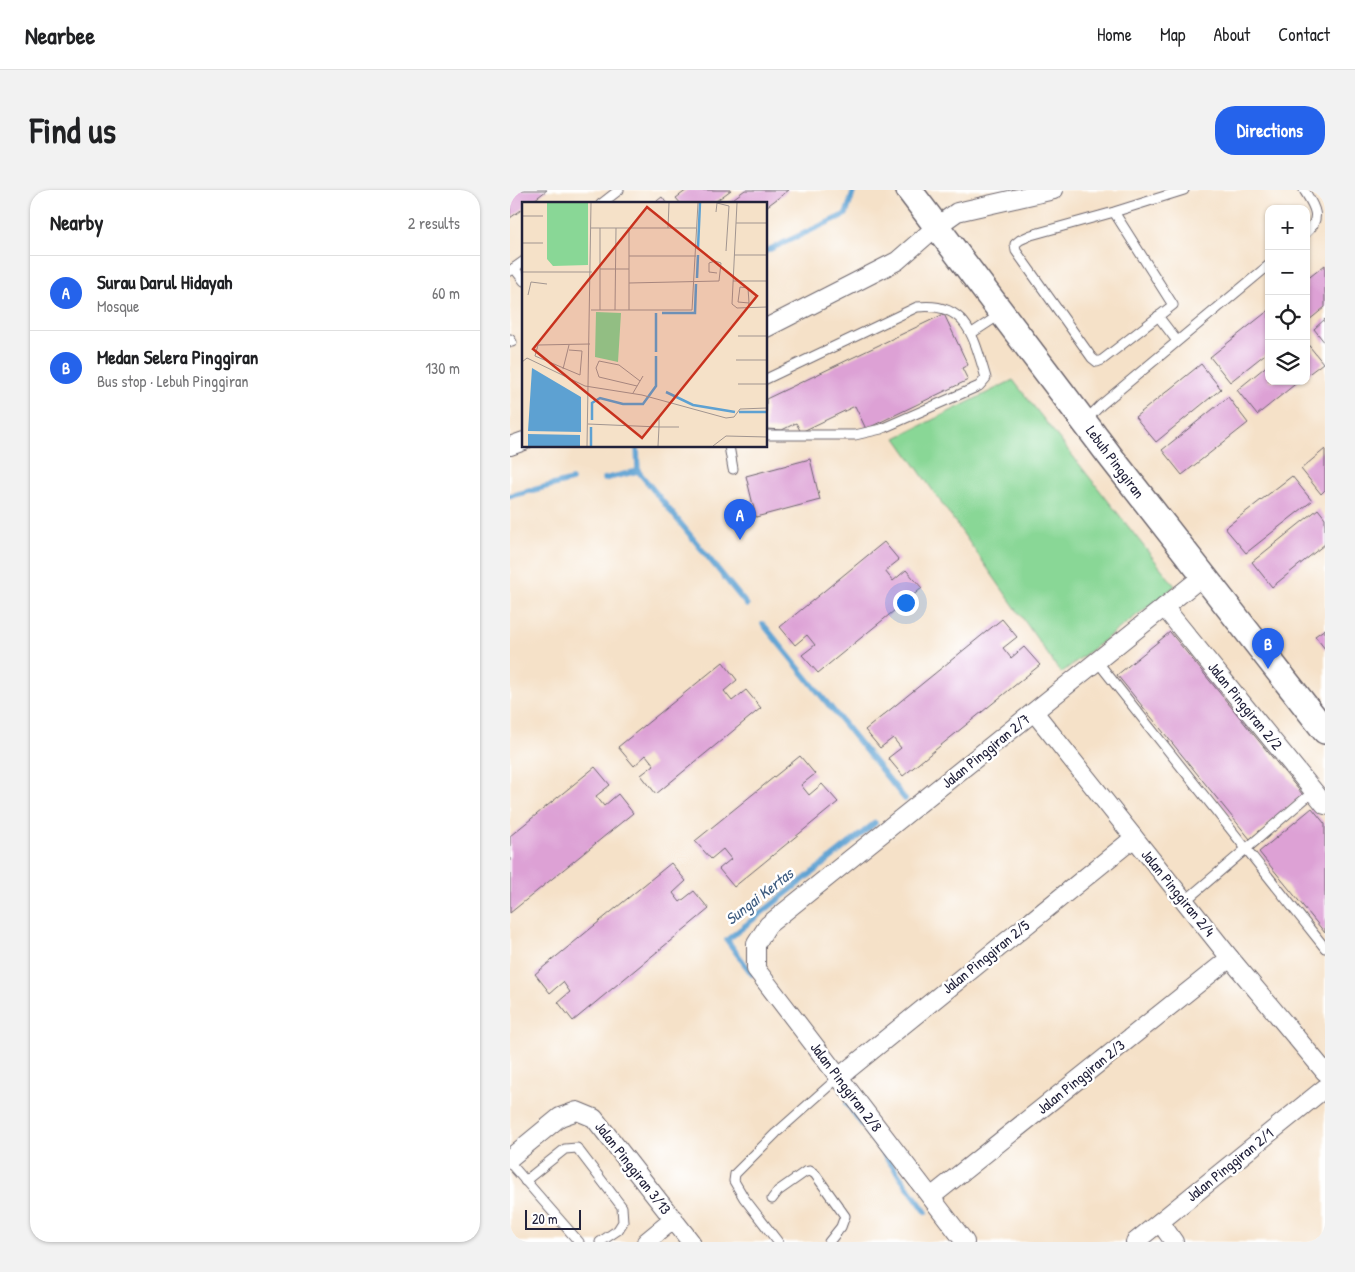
<!DOCTYPE html>
<html lang="en">
<head>
<meta charset="utf-8">
<style>
	:root { --surface:#fff; --page:#f2f2f2; --text:#202124; --muted:#757577; --line:#e0e0e0; --accent:#2563eb }
	body { margin:0; font-family:"Patrick Hand",sans-serif; background:var(--page); color:var(--text) }
	.controls { position:absolute; right:15px; top:15px; display:grid; overflow:hidden; border-radius:10px; box-shadow:0 1px 4px #0004 }
	.controls button { width:45px; height:45px; display:grid; place-items:center; padding:0; border:0; border-bottom:1px solid var(--line); background:var(--surface); color:var(--text); font:25px sans-serif }
	.scale { position:absolute; left:15px; bottom:12px; width:56px; box-sizing:border-box; padding-left:5px; border:2px solid #22223b; border-top:0; font-size:14px; line-height:18px; white-space:nowrap; color:#22223b; -webkit-text-stroke:4px #fff; paint-order:stroke }
	.you { position:absolute; left:395px; top:412px; width:18px; height:18px; margin:-12px; border:4px solid #fff; border-radius:50%; background:#1a73e8; box-shadow:0 0 0 8px #1a73e833 }
	.badge { display:grid; place-items:center; width:32px; height:32px; border-radius:50%; background:var(--accent); color:#fff; font-size:16px; font-weight:700 }
	.pin { position:absolute; translate:-50% -41px; filter:drop-shadow(0 1px 2px #0008) }
	.pin::after { content:''; position:absolute; top:26px; width:18px; height:15px; background:inherit; clip-path:polygon(0 0,100% 0,50% 100%) }
	.list { margin:0; padding:0; list-style:none }
	h2 { display:flex; justify-content:space-between; align-items:center; height:65px; margin:0; padding:0 20px; font-size:21px }
	h2 small { font-size:16px; font-weight:400; color:var(--muted) }
	.list li { display:grid; grid-template-columns:32px 1fr auto; gap:15px; align-items:center; box-sizing:border-box; height:75px; padding:0 20px; border-top:1px solid var(--line) }
	.list b { display:block; font-size:19px; white-space:nowrap }
	.list p { margin:0; font-size:16px; white-space:nowrap; color:var(--muted) }
	.list em { font-size:16px; font-style:normal; color:var(--muted) }
	.icon { flex:none; width:28px; height:28px; fill:none; stroke:currentColor; stroke-width:2; stroke-linecap:round; stroke-linejoin:round }
	.map { position:relative; flex:none; width:815px; height:1052px; overflow:hidden; border-radius:20px }
	header { display:flex; align-items:center; gap:30px; box-sizing:border-box; height:70px; padding:0 25px; background:var(--surface); border-bottom:1px solid var(--line) }
	header strong { font-size:24px }
	nav { display:flex; gap:28px; margin-inline-start:auto; font-size:18px }
	.intro { display:flex; align-items:center; justify-content:space-between; box-sizing:border-box; height:120px; padding:0 30px }
	h1 { margin:0; font-size:35px }
	.button { padding:12px 22px; border-radius:20px; background:var(--accent); color:#fff; font-size:18px; font-weight:700 }
	main { display:flex; gap:30px; padding:0 30px }
	aside { flex:1; background:var(--surface); border-radius:20px; box-shadow:0 1px 4px #0004 }
	.map>svg:first-child { display:block }
</style>
</head>
<body>
<header>
<strong>Nearbee</strong>
<nav><a>Home</a><a>Map</a><a>About</a><a>Contact</a></nav>
</header>
<div class="intro"><h1>Find us</h1><a class="button">Directions</a></div>
<main>
<aside>
<h2>Nearby<small>2 results</small></h2>
<ul class="list">
<li><span class="badge">A</span><div><b>Surau Darul Hidayah</b><p>Mosque</p></div><em>60 m</em></li>
<li><span class="badge">B</span><div><b>Medan Selera Pinggiran</b><p>Bus stop · Lebuh Pinggiran</p></div><em>130 m</em></li>
</ul>
</aside>
<div class="map">
<svg width="815" height="1052" viewBox="0 0 815 1052">
	<rect width="100%" height="100%" fill="#fff"/>
	<filter id="ink" filterUnits="userSpaceOnUse"><feTurbulence type="fractalNoise" baseFrequency=".02" numOctaves="2"/><feDisplacementMap in="SourceGraphic" scale="10" xChannelSelector="R" yChannelSelector="G"/><feConvolveMatrix kernelMatrix="1 2 1 2 8 2 1 2 1" color-interpolation-filters="sRGB"/></filter>
	<filter id="wash" filterUnits="userSpaceOnUse"><feTurbulence type="fractalNoise" baseFrequency=".0096" numOctaves="4" result="noise"/><feDisplacementMap in="SourceGraphic" scale="20" xChannelSelector="R" yChannelSelector="G"/><feGaussianBlur stdDeviation="1.12" result="paint"/><feColorMatrix in="noise" values="0 0 0 0 0 0 0 0 0 0 0 0 0 0 0 0 0 1.4 0 .05"/><feComposite in="paint" operator="in"/></filter>
	<g filter="url(#wash)">
		<rect width="100%" height="100%" fill="#f5e1c8"/>
		<path fill="#89d796" stroke="#567c68" d="M503,190L665,396L551,483L386,248Z"/>
		<g fill="none" stroke-linecap="round" stroke-linejoin="round">
			<g stroke="#5da1d2" stroke-width="5.5">
				<path d="M256,61L336,24L344,0"/>
				<path d="M127,256L128,281L237,415"/>
				<path d="M94,289L128,281"/>
				<path d="M0,306L62,290"/>
				<path d="M253,434L395,609"/>
				<path d="M242,784L217,750L365,633"/>
				<path d="M337,914L416,1022"/>
			</g>
		</g>
		<g id="blocks">
			<g fill="#dda1d5">
				<path d="M0,0H37L19,14H14V18L0,28Z"/>
				<path d="M177,0H221L202,14H171L166,8Z"/>
				<path d="M235,0H279L256,17V14H216Z"/>
				<path d="M152,7L157,14H143Z"/>
				<path d="M815,75V117L798,131L796,90Z"/>
				<path d="M759,120V161L720,192L700,167Z"/>
				<path d="M434,124L458,175L452,178L458,190L356,239L345,216L291,242L286,233L272,240L256,239V209Z"/>
				<path d="M815,129V153L804,139Z"/>
				<path d="M796,152L813,173L796,186Z"/>
				<path d="M691,174L711,199L646,252L625,227Z"/>
				<path d="M759,174V191H789L747,225L727,200Z"/>
				<path d="M718,207L738,233L672,285L652,260Z"/>
				<path d="M815,259V300L811,304L791,279Z"/>
				<path d="M300,269L310,310L246,327L236,286Z"/>
				<path d="M782,286L802,311L736,363L715,338Z"/>
				<path d="M808,319L815,328V354L762,397L742,372Z"/>
				<path d="M374,352L389,370L375,381L383,391L396,380L412,398L308,483L292,465L305,455L297,445L285,455L270,437Z"/>
				<path d="M492,429L507,447L493,458L501,468L514,457L530,475L393,586L378,568L391,558L383,548L370,558L355,540Z"/>
				<path d="M815,439V459L805,446Z"/>
				<path d="M660,442L793,605L740,649L607,485Z"/>
				<path d="M213,472L227,490L214,501L222,511L236,500L251,518L146,604L131,585L144,575L136,565L124,576L108,557Z"/>
				<path d="M290,566L305,584L291,595L299,605L312,594L328,612L224,697L209,679L221,669L213,659L201,669L185,651Z"/>
				<path d="M85,577L100,595L86,606L94,616L108,604L123,623L0,723V646Z"/>
				<path d="M802,618L815,634V743L749,662Z"/>
				<path d="M161,673L176,691L163,703L170,712L184,701L199,719L63,831L48,812L60,802L53,792L40,803L25,784Z"/>
			</g>
		</g>
	</g>
	<g filter="url(#ink)">
		<use href="#blocks" fill-opacity="0" stroke="#6c656c" stroke-width="1"/>
		<g fill="none" stroke-linecap="round" stroke-linejoin="round">
			<defs>
				<g id="lane">
					<path d="M794,0C804,16 813,28 796,43"/>
					<path d="M91,14L109,0"/>
					<path d="M604,22L663,115L592,170L587,172L582,168L506,61L505,54L510,50L521,45L604,22L674,0"/>
					<path d="M4,78L14,91"/>
					<path d="M0,81L14,71"/>
					<path d="M648,126L667,151"/>
					<path d="M462,143L491,124"/>
					<path d="M0,149L2,152"/>
					<path d="M256,189L407,117C458,111 464,149 476,188L469,196L371,239L345,245H256"/>
					<path d="M576,230L591,215L759,75"/>
					<path d="M219,256L223,279"/>
					<path d="M587,471L815,758"/>
					<path d="M675,711L804,601"/>
					<path d="M0,973L69,1052"/>
					<path d="M15,991L55,959L67,958L112,1017L113,1032L108,1040L90,1052"/>
					<path d="M262,1009L268,1001L295,982L300,981L305,984L335,1026L331,1037L319,1052"/>
					<path d="M268,1052L234,1008L224,991L225,984L266,943L329,887"/>
				</g>
				<g id="street">
					<path d="M256,138L387,71L426,37L447,22L544,0"/>
					<path d="M0,256L14,251"/>
					<path d="M654,417L815,615"/>
					<path d="M524,522L720,768L815,882"/>
					<path d="M329,887L624,648"/>
					<path d="M0,968L50,927L67,921L84,928L181,1052"/>
					<path d="M421,1007L720,768"/>
					<path d="M650,1032L664,1052"/>
					<path d="M136,1052L164,1029"/>
					<path d="M455,1052L246,779V754L258,735L693,386"/>
					<path d="M625,1052L815,898"/>
				</g>
				<path id="secondary" d="M399,0L600,266L815,541"/>
			</defs>
			<use href="#lane" stroke="#6c656c" stroke-width="11"/>
			<use href="#street" stroke="#6c656c" stroke-width="20"/>
			<use href="#secondary" stroke="#6c656c" stroke-width="28"/>
			<use href="#lane" stroke="#fff" stroke-width="9"/>
			<use href="#street" stroke="#fff" stroke-width="18"/>
			<use href="#secondary" stroke="#fff" stroke-width="25"/>
		</g>
	</g>
	<g text-anchor="middle" stroke-width="5" stroke-linejoin="round" paint-order="stroke">
		<g font-size="15" fill="#22223b" stroke="#fff">
			<text transform="translate(605 272) rotate(53)" y="5">Lebuh Pinggiran</text>
			<text transform="translate(735 516) rotate(51)" y="5">Jalan Pinggiran 2/2</text>
			<text transform="translate(476 561) rotate(-39)" y="5">Jalan Pinggiran 2/7</text>
			<text transform="translate(668 703) rotate(51)" y="5">Jalan Pinggiran 2/4</text>
			<text transform="translate(476 767) rotate(-39)" y="5">Jalan Pinggiran 2/5</text>
			<text transform="translate(571 887) rotate(-39)" y="5">Jalan Pinggiran 2/3</text>
			<text transform="translate(336 897) rotate(53)" y="5">Jalan Pinggiran 2/8</text>
			<text transform="translate(720 975) rotate(-39)" y="5">Jalan Pinggiran 2/1</text>
			<text transform="translate(123 978) rotate(52)" y="5">Jalan Pinggiran 3/13</text>
		</g>
		<g font-size="16" font-style="italic" fill="#3d5b7f" stroke="#fff">
			<text transform="translate(249 706) rotate(-38)" y="6">Sungai Kertas</text>
		</g>
	</g>
	<g transform="translate(12 12)">
		<rect width="245" height="245" fill="#f5e1c8"/>
		<path d="M25,1H66V63L31,64L25,57ZM74,110L99,111L96,160L73,155Z" fill="#89d796"/>
		<path d="M10,166L59,195V230L6,229ZM6,232L58,233V244H6Z" fill="#5da1d2"/>
		<path fill="none" stroke="#5da1d2" stroke-width="2.5" d="M176,46L178,1M175,76L176,53M134,111V150M140,111H173L174,82M144,190L171,203L213,210M217,210H244M70,218V201L78,196L101,202H121L134,184V154M69,244V225"/>
		<path fill="none" stroke="#a19590" stroke-width="1" d="M215,1L210,102L215,106L245,105M194,10L195,1L207,4L204,49M0,14H21M214,21H245M69,26H174M78,26V108M107,26V108M146,26L147,1M0,41H21M212,53H245M107,54H174M78,67H107M0,70H70M211,79H245M107,81L197,79L199,61L193,59L187,61V70L195,71M6,93L9,80L25,82M226,106L227,101L226,86L218,85L216,100L227,101M69,108H170L176,1M93,108L94,26M216,134H245M47,148L60,149L58,173L13,154L16,143L68,142M214,158H245M0,160L5,156L63,184L120,193L204,216L212,215L218,207L245,206M41,167L47,143M216,182H245M115,184L77,175L74,166L77,159L97,163L118,179M111,191L121,174M137,215V225H157M66,222L137,225L136,244M65,244L69,1M191,244L204,234L245,235"/>
		<path fill="#c8321e" fill-opacity="0.15" stroke="#c8321e" stroke-width="2.5" d="M125,5L235,94L120,236L11,147Z"/>
		<rect width="245" height="245" fill="none" stroke="#22223b" stroke-width="2.5"/>
	</g>
</svg>
<div class="controls">
<button>+</button>
<button>−</button>
<button><svg class="icon" aria-label="locate" viewBox="0 0 24 24"><circle cx="12" cy="12" r="6"/><path d="M12 2v4M12 18v4M2 12h4M18 12h4"/></svg></button>
<button><svg class="icon" aria-label="layers" viewBox="0 0 24 24"><path d="M12 4l9 5-9 5-9-5zM3 14l9 5 9-5"/></svg></button>
</div>
<div class="scale">20 m</div>
<div class="you"></div>
<div class="pin badge" style="left:230px;top:350px">A</div>
<div class="pin badge" style="left:758px;top:479px">B</div>
</div>
</main>
</body>
</html>
